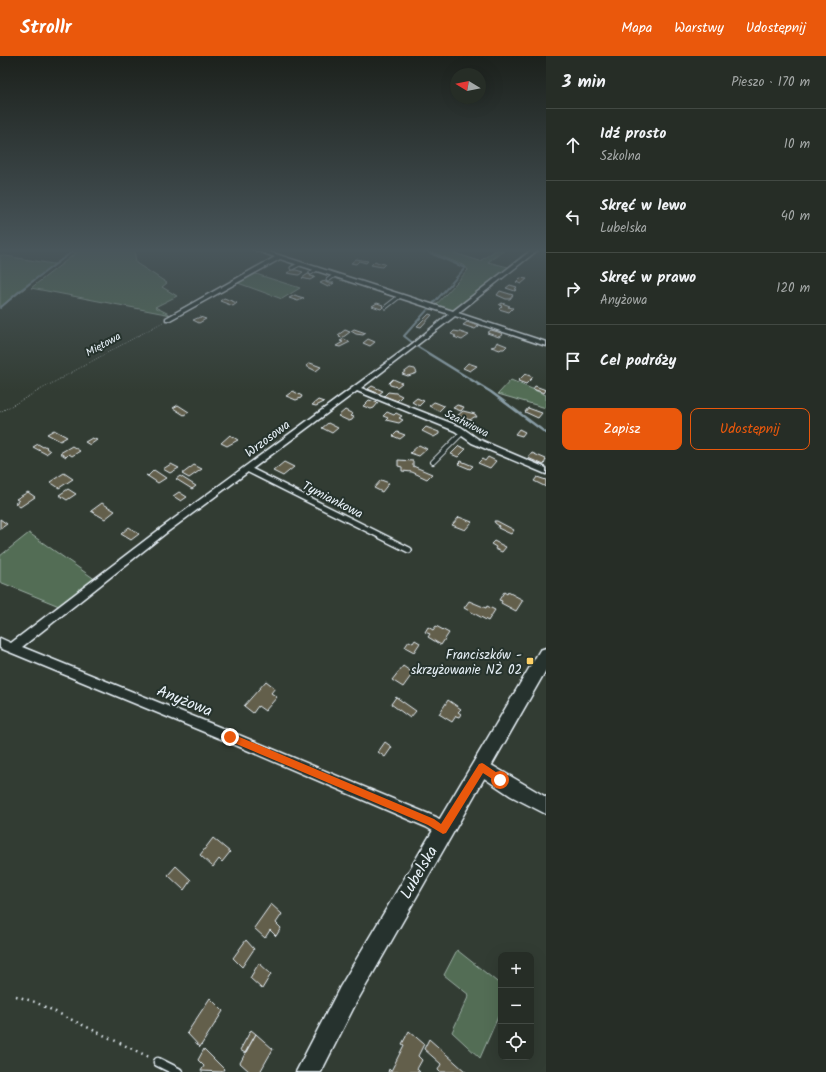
<!DOCTYPE html>
<html lang="pl">
<head>
<meta charset="utf-8">
<style>
	:root { --surface:#262d26; --page:#2e352e; --text:#f1f3f6; --muted:#a4a8a7; --line:#424943; --accent:#ea580c }
	body { margin:0; font-family:Kalam,sans-serif; background:var(--page); color:var(--text) }
	.controls { position:absolute; right:12px; bottom:12px; display:grid; overflow:hidden; border-radius:8px; box-shadow:0 4px 16px #0002 }
	.controls button { width:36px; height:36px; display:grid; place-items:center; padding:0; border:0; border-bottom:1px solid var(--line); background:var(--surface); color:var(--text); font:20px sans-serif }
	.compass { position:absolute; left:450px; top:12px; width:36px; height:36px; border-radius:50%; background:var(--surface); box-shadow:0 4px 16px #0002; rotate:280deg }
	.stop { position:absolute; width:12px; height:12px; margin:-9px; border:3px solid #ea580c; border-radius:50%; background:#fff }
	.stop.end { background:#ea580c; border-color:#fff; box-shadow:0 1px 4px #0008 }
	.list { margin:0; padding:0; list-style:none }
	h2 { display:flex; justify-content:space-between; align-items:center; height:52px; margin:0; padding:0 16px; font-size:17px }
	h2 small { font-size:13px; font-weight:400; color:var(--muted) }
	.list li { display:grid; grid-template-columns:26px 1fr auto; gap:12px; align-items:center; box-sizing:border-box; height:72px; padding:0 16px; border-top:1px solid var(--line) }
	.list b { display:block; font-size:15px; white-space:nowrap }
	.list p { margin:0; font-size:13px; white-space:nowrap; color:var(--muted) }
	.list em { font-size:13px; font-style:normal; color:var(--muted) }
	.actions { display:flex; gap:8px; padding:12px 16px }
	.actions a { flex:1; padding:9px 0; border:1px solid var(--accent); border-radius:8px; text-align:center; font-size:14px; color:var(--accent) }
	.actions .main { background:var(--accent); color:#fff }
	.icon { flex:none; width:22px; height:22px; fill:none; stroke:currentColor; stroke-width:2; stroke-linecap:round; stroke-linejoin:round }
	.map { position:relative; flex:none; width:546px; height:1016px; overflow:hidden }
	header { display:flex; align-items:center; gap:24px; box-sizing:border-box; height:56px; padding:0 20px; background:var(--accent); color:#fff }
	header strong { font-size:19px }
	nav { display:flex; gap:22px; margin-inline-start:auto; font-size:14px }
	main { display:flex }
	aside { flex:1; background:var(--surface) }
	.map>svg:first-child { display:block }
</style>
</head>
<body>
<header>
<strong>Strollr</strong>
<nav><a>Mapa</a><a>Warstwy</a><a>Udostępnij</a></nav>
</header>
<main>
<div class="map">
<svg width="546" height="1016" viewBox="0 0 546 1016">
	<rect width="100%" height="100%" fill="#323c33"/>
	<filter id="ink" filterUnits="userSpaceOnUse"><feTurbulence type="fractalNoise" baseFrequency=".025" numOctaves="2"/><feDisplacementMap in="SourceGraphic" scale="8" xChannelSelector="R" yChannelSelector="G"/><feConvolveMatrix kernelMatrix="1 2 1 2 8 2 1 2 1" color-interpolation-filters="sRGB"/></filter>
	<g filter="url(#ink)">
		<g fill="#526d54" stroke="#9dafa6">
			<path d="M81,193H134L136,207L167,227L162,231L177,240L155,251L171,259L31,232Z"/>
			<path d="M424,193H441L480,205L497,193H506L488,206L508,211L530,193H534L454,257L434,251L468,214L465,210Z"/>
			<path d="M0,199L53,208H55L0,252Z"/>
			<path d="M256,218L300,232L282,243L238,227Z"/>
			<path d="M511,324L546,339V352L498,338Z"/>
			<path d="M29,477L96,524L59,550L0,526V500Z"/>
			<path d="M457,894L501,929V954L480,1002L452,976L469,939L444,919Z"/>
		</g>
		<g fill="none" stroke-linecap="round" stroke-linejoin="round">
			<g stroke="#899da6" stroke-width="2">
				<path d="M0,252L22,233L76,193"/>
				<path d="M413,287L404,280L465,212L421,193"/>
			</g>
			<path stroke="#899da6" stroke-width="2.5" d="M418,291L491,336L546,377"/>
		</g>
		<g fill="#645e4c" stroke="#e8f1f8">
			<path d="M356,203L368,205L366,207L359,205L356,208L351,207Z"/>
			<path d="M375,205L379,207L385,208L382,211L371,209Z"/>
			<path d="M292,214H296L303,216L299,219L287,217Z"/>
			<path d="M308,218L311,219L310,220L315,221L310,224L302,222Z"/>
			<path d="M520,222L527,223L521,228L516,226Z"/>
			<path d="M324,225L327,227H334L328,231L320,227Z"/>
			<path d="M510,229L517,231L515,233H517L515,235L506,232Z"/>
			<path d="M500,235L513,239L510,243H506L497,239Z"/>
			<path d="M295,239L297,240L304,242L298,245L289,242Z"/>
			<path d="M224,242L237,247L233,250L220,245Z"/>
			<path d="M377,247L383,249L382,250L383,251L381,253L372,250Z"/>
			<path d="M502,247L510,250L508,251L513,252L509,256L499,253L502,250L499,249Z"/>
			<path d="M429,258L432,259L421,271L417,270Z"/>
			<path d="M200,261L206,263L199,267L193,264Z"/>
			<path d="M467,266L475,269L479,270L475,273L463,269Z"/>
			<path d="M354,273L366,277L363,279L356,278L351,275Z"/>
			<path d="M345,274L350,276L342,282L339,281L340,280L338,279Z"/>
			<path d="M491,274L498,276L503,278L499,281L487,277Z"/>
			<path d="M454,275L460,276L469,279L462,284L454,281L456,280L451,278Z"/>
			<path d="M344,283L350,286L340,291L336,290L343,286L340,285Z"/>
			<path d="M368,283L375,286L370,290L363,287Z"/>
			<path d="M497,286L507,290L504,293H501L500,294L491,291L495,290Z"/>
			<path d="M310,307L313,308L321,311L316,315L306,310Z"/>
			<path d="M468,307L477,310L470,315L463,312Z"/>
			<path d="M410,312L415,313L417,317L408,320L402,318Z"/>
			<path d="M525,318L533,321L526,328L518,325Z"/>
			<path d="M393,323L402,327L397,331L390,329L389,327Z"/>
			<path d="M372,330L383,335L379,338L368,333Z"/>
			<path d="M535,330L546,334L544,337L533,333Z"/>
			<path d="M293,335L302,340L301,342L296,344L286,340Z"/>
			<path d="M388,336L396,337L402,340L397,345L384,340Z"/>
			<path d="M417,342L424,345L419,350L412,346Z"/>
			<path d="M318,344L324,346L316,350L312,349Z"/>
			<path d="M369,344L378,347L374,352L371,353L363,350Z"/>
			<path d="M434,346L437,347L444,350L439,355L429,350Z"/>
			<path d="M178,349L189,356L184,359L173,352Z"/>
			<path d="M457,349L464,351L461,355L453,352Z"/>
			<path d="M528,352L542,357L538,362L525,356Z"/>
			<path d="M345,354L353,358L351,360L354,361L352,364L349,365L338,360Z"/>
			<path d="M463,355L475,358L477,361H474L470,364L459,360L458,359Z"/>
			<path d="M387,356L394,359L396,357L402,360L399,362L403,364L399,367L386,364L388,362L383,360Z"/>
			<path d="M328,367L338,372L332,377L322,372Z"/>
			<path d="M426,371L439,376V378L434,381L422,375Z"/>
			<path d="M519,373L525,376L522,380L515,378Z"/>
			<path d="M54,374L67,381L60,385L47,378Z"/>
			<path d="M397,376L405,379L400,383L393,380Z"/>
			<path d="M230,379L238,384L227,390L221,387Z"/>
			<path d="M92,382L97,384L90,389L85,386Z"/>
			<path d="M38,388L43,391L45,390L47,391L46,392L50,395L46,398L33,391Z"/>
			<path d="M419,389L427,393L419,400L410,397Z"/>
			<path d="M72,390L80,395L72,400L69,398L66,401L60,397Z"/>
			<path d="M459,390L466,393L458,401L451,398Z"/>
			<path d="M532,397L546,403L544,409L528,402Z"/>
			<path d="M488,401L496,405L490,412L478,407L482,403L485,405Z"/>
			<path d="M398,404L413,405V410L432,418L427,423L412,416L402,415V411L398,410Z"/>
			<path d="M461,405L473,410L470,413L458,408Z"/>
			<path d="M284,406L294,411L283,420L273,415Z"/>
			<path d="M171,408L179,412L170,417L163,413Z"/>
			<path d="M194,409L202,413L189,422L182,418Z"/>
			<path d="M154,414L166,422L158,427L146,419L148,420Z"/>
			<path d="M64,417L73,423L59,432L50,426Z"/>
			<path d="M180,420L196,430L192,433L176,423Z"/>
			<path d="M537,421L546,424V431L534,425Z"/>
			<path d="M381,424L389,427L382,436L374,432Z"/>
			<path d="M68,433L76,438L67,444L59,439Z"/>
			<path d="M28,436L35,441L20,451L15,447L19,445L16,443Z"/>
			<path d="M179,436L187,441L181,445L173,440Z"/>
			<path d="M102,447L115,455L105,463L91,455Z"/>
			<path d="M459,461L472,466L465,474L452,469Z"/>
			<path d="M0,463L7,468L0,473Z"/>
			<path d="M494,465H497L514,474L511,478L498,472L499,470L495,467Z"/>
			<path d="M129,471L139,478L131,484L121,478Z"/>
			<path d="M494,485L506,491L502,496L495,493L496,491L491,488Z"/>
			<path d="M504,536L507,538L508,536L523,544L516,555L501,547L502,545L499,544Z"/>
			<path d="M469,545L486,552L487,550L495,554L488,565L464,552Z"/>
			<path d="M436,570L449,577L441,589L428,581L430,578L425,576L428,571L433,574Z"/>
			<path d="M415,584L420,587L414,596L405,591L409,585L413,587Z"/>
			<path d="M403,610L413,617L403,631L392,624Z"/>
			<path d="M266,625L275,632L271,637L277,641L265,655L258,650L253,657L244,650Z"/>
			<path d="M396,641L416,655L410,662L391,648Z"/>
			<path d="M448,644L461,653L458,656L461,658L459,661L456,660L452,666L439,658Z"/>
			<path d="M385,686L392,691L385,701L378,696Z"/>
			<path d="M213,782L230,796L222,806L219,803L213,811L200,799Z"/>
			<path d="M176,810L191,824L184,834L168,819Z"/>
			<path d="M271,848L282,858L276,867L281,872L276,880L270,874L265,882L254,872Z"/>
			<path d="M246,884L254,893L242,911L233,902Z"/>
			<path d="M259,907L271,918L262,933L250,922Z"/>
			<path d="M210,942L223,955L200,991L187,977Z"/>
			<path d="M251,974L256,978L245,997L240,994Z"/>
			<path d="M409,975L424,988L418,1000L422,1004L417,1013L420,1016H388L389,1013L391,1015L404,989L402,988Z"/>
			<path d="M256,978L273,993L260,1016H250L240,1007Z"/>
			<path d="M429,983L446,998L466,1016H440L438,1014L441,1008L424,993Z"/>
			<path d="M204,993L224,1013L222,1016L201,1015L204,1010L198,1004Z"/>
		</g>
		<g fill="none" stroke-linecap="round" stroke-linejoin="round">
			<defs>
				<g id="service-far3">
					<path d="M292,212L300,208"/>
					<path d="M311,217L317,213"/>
					<path d="M328,224L335,219"/>
					<path d="M386,251L400,240"/>
				</g>
				<path id="service-far2" d="M433,406L463,376"/>
				<path id="service-far1" d="M247,413L409,494"/>
				<path id="service" d="M158,1006L178,1016"/>
				<path id="minor" d="M252,193H260L453,255L533,193H539L458,257L546,286V290L455,260L361,332L461,371L478,383L546,412V418L472,387L455,375L357,335L166,477L22,591L234,677L436,761L448,769L450,774L448,779L443,781L426,771L226,685L0,592V582L11,587L160,473L412,288L449,258L280,203L170,264H166V262L275,201Z"/>
				<path id="tertiary" d="M481,703L546,741V758L511,740L475,716L473,711L475,706Z"/>
				<path id="secondary" d="M546,592V614L356,947L321,1016H296L340,931L540,594Z"/>
			</defs>
			<use href="#service-far3" stroke="#e8f1f8" stroke-width="5"/>
			<use href="#service-far2" stroke="#e8f1f8" stroke-width="6"/>
			<use href="#service-far1" stroke="#e8f1f8" stroke-width="8"/>
			<use href="#service" stroke="#e8f1f8" stroke-width="11"/>
			<use href="#minor" stroke="#e8f1f8" stroke-width="3"/>
			<use href="#tertiary" stroke="#e8f1f8" stroke-width="3"/>
			<use href="#secondary" stroke="#e8f1f8" stroke-width="3"/>
			<path stroke="#e8f1f8" stroke-width="1" stroke-dasharray="0.5 2" stroke-linecap="butt" d="M0,356L163,266"/>
			<path stroke="#e8f1f8" stroke-width="2.5" stroke-dasharray="1.5 4.5" stroke-linecap="butt" d="M16,940L35,946L151,1002"/>
			<use href="#service-far3" stroke="#26332d" stroke-width="3"/>
			<use href="#service-far2" stroke="#26332d" stroke-width="4"/>
			<use href="#service-far1" stroke="#26332d" stroke-width="5"/>
			<use href="#service" stroke="#26332d" stroke-width="8"/>
			<use href="#minor" fill="#26332d" fill-rule="evenodd"/>
			<use href="#tertiary" fill="#26332d" fill-rule="evenodd"/>
			<use href="#secondary" fill="#26332d" fill-rule="evenodd"/>
		</g>
	</g>
	<linearGradient id="sky" x2="0" y2="1"><stop stop-color="#1c211c"/><stop offset="0.58" stop-color="#49565b"/><stop offset="1" stop-color="#49565b" stop-opacity="0"/></linearGradient>
	<rect width="546" height="335" fill="url(#sky)"/>
	<path fill="#ea580c" d="M230,677L434,763L441,768L479,708L482,707L484,708L503,721L504,724L503,727L500,728L483,717L446,777L443,778L428,769L227,684V678Z"/>
	<rect fill="#ffd166" stroke="#26332d" stroke-width="1.5" x="526" y="601" width="8" height="8" rx="2"/>
	<g text-anchor="middle" stroke-width="4" stroke-linejoin="round" paint-order="stroke">
		<g font-size="11" fill="#e8f1f8" stroke="#26332d">
			<text transform="translate(103 288) rotate(-29)" y="4">Miętowa</text>
			<text transform="translate(467 367) rotate(27)" y="4">Szałwiowa</text>
		</g>
		<g font-size="13" fill="#e8f1f8" stroke="#26332d">
			<text transform="translate(267 382) rotate(-37)" y="5">Wrzosowa</text>
			<text transform="translate(333 443) rotate(27)" y="5">Tymiankowa</text>
		</g>
		<g font-size="13" fill="#e8f1f8" stroke="#26332d" text-anchor="end">
			<text x="522" y="603">Franciszków -<tspan x="522" dy="15">skrzyżowanie NŻ 02</tspan></text>
		</g>
		<g font-size="16" fill="#e8f1f8" stroke="#26332d">
			<text transform="translate(185 644) rotate(22)" y="6">Anyżowa</text>
			<text transform="translate(418 816) rotate(-60)" y="6">Lubelska</text>
		</g>
	</g>
</svg>
<div class="controls">
<button>+</button>
<button>−</button>
<button><svg class="icon" aria-label="locate" viewBox="0 0 24 24"><circle cx="12" cy="12" r="6"/><path d="M12 2v4M12 18v4M2 12h4M18 12h4"/></svg></button>
</div>
<svg class="compass" viewBox="-18 -18 36 36"><path d="M0-13l5 13h-10z" fill="#e53935"/><path d="M0 13l5-13h-10z" fill="#a4a8a7"/></svg>
<div class="stop" style="left:500px;top:724px"></div>
<div class="stop end" style="left:230px;top:681px"></div>
</div>
<aside>
<h2>3 min<small>Pieszo · 170 m</small></h2>
<ul class="list">
<li><svg class="icon" aria-label="ahead" viewBox="0 0 24 24"><path d="M12 20V5M6 11l6-6 6 6"/></svg><div><b>Idź prosto</b><p>Szkolna</p></div><em>10 m</em></li>
<li><svg class="icon" aria-label="left" viewBox="0 0 24 24"><path d="M17 20v-9H6M10 6l-5 5 5 5"/></svg><div><b>Skręć w lewo</b><p>Lubelska</p></div><em>40 m</em></li>
<li><svg class="icon" aria-label="right" viewBox="0 0 24 24"><path d="M7 20v-9h11M14 6l5 5-5 5"/></svg><div><b>Skręć w prawo</b><p>Anyżowa</p></div><em>120 m</em></li>
<li><svg class="icon" aria-label="arrive" viewBox="0 0 24 24"><path d="M6 21V4h12l-3 4 3 4H6"/></svg><div><b>Cel podróży</b></div></li>
</ul>
<div class="actions"><a class="main">Zapisz</a><a>Udostępnij</a></div>
</aside>
</main>
</body>
</html>
